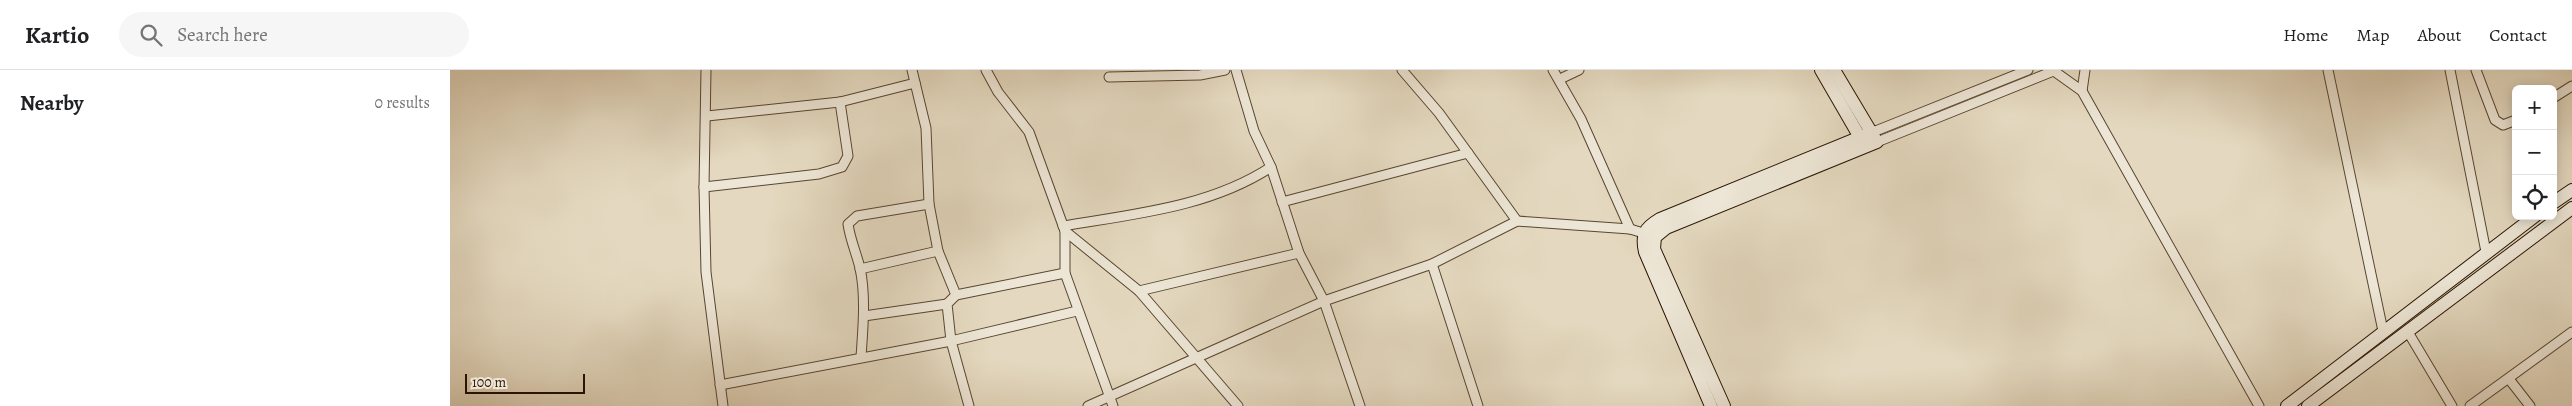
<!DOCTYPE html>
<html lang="en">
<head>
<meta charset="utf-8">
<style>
	:root { --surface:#fff; --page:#f6f6f6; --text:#202124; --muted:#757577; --line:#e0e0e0 }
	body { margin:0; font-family:Alegreya,serif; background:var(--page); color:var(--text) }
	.controls { position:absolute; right:15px; top:15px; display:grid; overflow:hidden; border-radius:8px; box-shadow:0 2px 12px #0003 }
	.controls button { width:45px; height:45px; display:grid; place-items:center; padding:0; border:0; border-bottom:1px solid var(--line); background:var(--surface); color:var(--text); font:25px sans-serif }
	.scale { position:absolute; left:15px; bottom:12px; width:120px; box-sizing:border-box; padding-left:5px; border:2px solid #2b1500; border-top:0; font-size:14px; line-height:18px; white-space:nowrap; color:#2b1500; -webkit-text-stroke:4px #ede6d6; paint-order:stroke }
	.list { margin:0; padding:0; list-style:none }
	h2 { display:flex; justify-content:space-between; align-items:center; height:65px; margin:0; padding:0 20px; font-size:21px }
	h2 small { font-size:16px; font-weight:400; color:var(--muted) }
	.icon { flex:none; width:28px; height:28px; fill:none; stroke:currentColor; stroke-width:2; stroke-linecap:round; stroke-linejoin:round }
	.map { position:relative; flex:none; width:2122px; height:336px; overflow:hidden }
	header { display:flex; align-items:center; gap:30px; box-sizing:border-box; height:70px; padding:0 25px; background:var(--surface); border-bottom:1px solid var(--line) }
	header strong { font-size:24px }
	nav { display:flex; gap:28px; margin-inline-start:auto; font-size:18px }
	.search { width:350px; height:45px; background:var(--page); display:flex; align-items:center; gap:12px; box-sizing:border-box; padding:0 18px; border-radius:28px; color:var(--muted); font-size:19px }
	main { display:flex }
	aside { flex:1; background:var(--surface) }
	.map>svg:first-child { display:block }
</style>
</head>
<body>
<header>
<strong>Kartio</strong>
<div class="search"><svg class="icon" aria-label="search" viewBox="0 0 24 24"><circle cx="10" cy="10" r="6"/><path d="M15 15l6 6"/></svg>Search here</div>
<nav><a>Home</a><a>Map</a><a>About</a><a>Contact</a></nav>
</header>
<main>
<aside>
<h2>Nearby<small>0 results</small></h2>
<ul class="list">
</ul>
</aside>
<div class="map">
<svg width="2122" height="336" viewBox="0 0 2122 336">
	<rect width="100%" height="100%" fill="#e4d9c0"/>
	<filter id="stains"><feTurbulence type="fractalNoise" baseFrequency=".004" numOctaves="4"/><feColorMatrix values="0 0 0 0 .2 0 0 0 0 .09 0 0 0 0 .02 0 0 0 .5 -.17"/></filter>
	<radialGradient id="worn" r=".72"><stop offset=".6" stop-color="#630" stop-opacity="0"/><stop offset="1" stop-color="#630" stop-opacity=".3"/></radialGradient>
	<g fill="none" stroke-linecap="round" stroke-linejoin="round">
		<defs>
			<g id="street">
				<path d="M256,0L254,117L256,202L273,336"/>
				<path d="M462,0L476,58L479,134L488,181L506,225L497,234L501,271L519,336"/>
				<path d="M536,0L548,22L579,62L615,161V203L663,336"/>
				<path d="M786,0L804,61L821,97L849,183L874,231L910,336"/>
				<path d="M952,0L989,43L1067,151"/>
				<path d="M1103,0L1131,49L1180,159"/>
				<path d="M1878,0L1933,261"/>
				<path d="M2000,0L2036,182"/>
				<path d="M2026,0L2045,50L2053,55L2066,50"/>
				<path d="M1604,1L1632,21L1809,336"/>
				<path d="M659,7L750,5L775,0"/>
				<path d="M1110,9L1129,0"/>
				<path d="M1632,21L1635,0"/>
				<path d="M2103,28L2122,16"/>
				<path d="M257,46L390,32L465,13"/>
				<path d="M1423,62L1578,0"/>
				<path d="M1427,72L1606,0"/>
				<path d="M254,117L369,104L392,97L398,86L390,32"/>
				<path d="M832,132L1018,83"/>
				<path d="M613,156C684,144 760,137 821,97"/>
				<path d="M615,161L689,221L788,336"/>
				<path d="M982,194L1028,336"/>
				<path d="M410,199L488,181"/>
				<path d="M689,221L849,183"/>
				<path d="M506,225L615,203"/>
				<path d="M414,246L497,234"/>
				<path d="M1958,262L2002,336"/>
				<path d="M411,287C413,258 416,226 410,198C406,182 400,169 398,154L407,146L479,134"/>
				<path d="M2059,309L2080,336"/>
				<path d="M270,315L501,271L627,241"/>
				<path d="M638,336L874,231L982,194L1067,151L1180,159L1200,165"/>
				<path d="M2020,336L2122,262"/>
			</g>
			<g id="secondary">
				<path d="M1371,0L1415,76"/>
				<path d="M2103,133L2122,120"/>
				<path d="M1261,336L1195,182C1191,164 1195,158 1210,149L1423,62"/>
				<path d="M1274,336L1204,179L1205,167L1216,158L1427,72L1384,0"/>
				<path d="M1837,336L2085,146"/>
				<path d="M1858,336L2122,138"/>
			</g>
		</defs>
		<use href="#street" stroke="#594630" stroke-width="11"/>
		<use href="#secondary" stroke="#2b1500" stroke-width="14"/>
		<use href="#street" stroke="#ede6d6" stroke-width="9"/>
		<use href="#secondary" stroke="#ede6d6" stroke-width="12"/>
	</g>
	<rect width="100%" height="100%" filter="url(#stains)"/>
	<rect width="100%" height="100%" fill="url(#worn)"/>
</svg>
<div class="controls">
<button>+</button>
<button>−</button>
<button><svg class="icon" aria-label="locate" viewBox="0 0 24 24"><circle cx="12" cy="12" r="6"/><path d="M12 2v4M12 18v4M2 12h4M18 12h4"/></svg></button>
</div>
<div class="scale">100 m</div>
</div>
</main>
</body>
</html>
